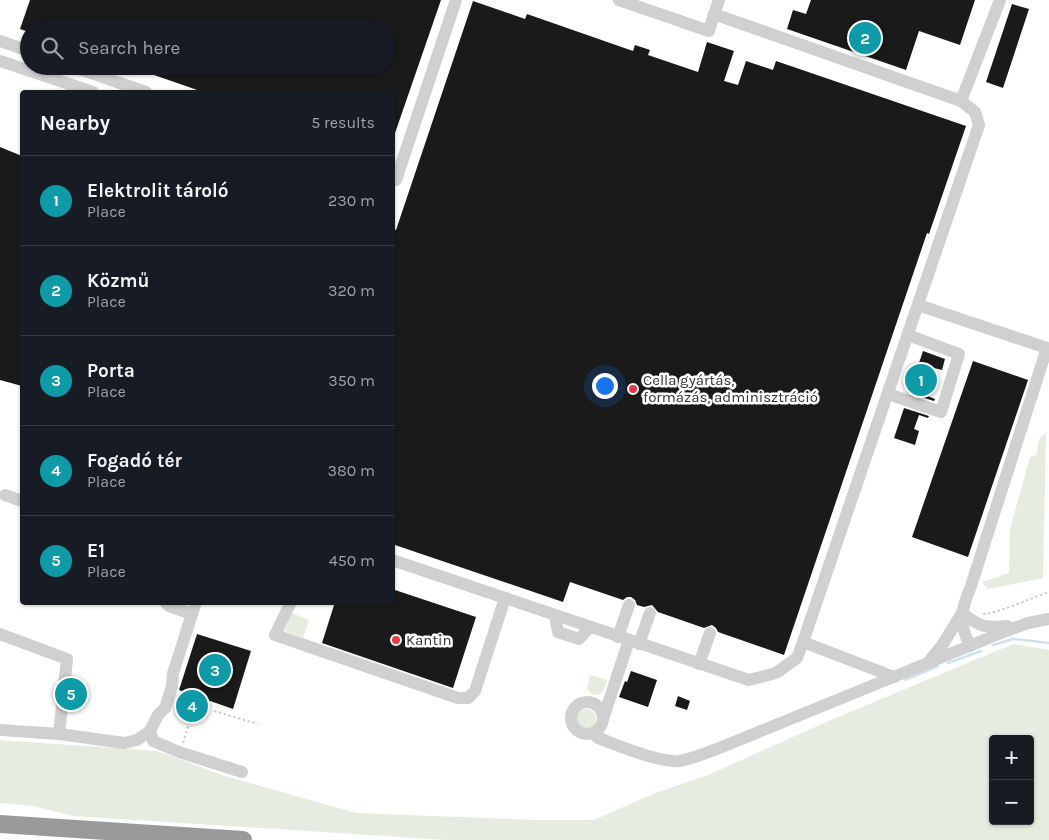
<!DOCTYPE html>
<html lang="en">
<head>
<meta charset="utf-8">
<style>
	:root { --surface:#171b24; --page:#20242c; --text:#f1f3f6; --muted:#9ea1a6; --line:#363941; --accent:#2563eb }
	body { margin:0; font-family:Karla,sans-serif; background:var(--page); color:var(--text) }
	.controls { position:absolute; right:15px; bottom:15px; display:grid; overflow:hidden; border-radius:5px; box-shadow:0 1px 4px #0004 }
	.controls button { width:45px; height:45px; display:grid; place-items:center; padding:0; border:0; border-bottom:1px solid var(--line); background:var(--surface); color:var(--text); font:25px sans-serif }
	.you { position:absolute; left:604px; top:385px; width:18px; height:18px; margin:-12px; border:4px solid #fff; border-radius:50%; background:#1a73e8; box-shadow:0 0 0 8px #1a73e833 }
	.badge { display:grid; place-items:center; width:32px; height:32px; border-radius:50%; background:var(--accent); color:#fff; font-size:16px; font-weight:700 }
	.pin { position:absolute; translate:-50% -50%; border:2px solid #fff; box-shadow:0 1px 5px #0006 }
	.list { margin:0; padding:0; list-style:none }
	h2 { display:flex; justify-content:space-between; align-items:center; height:65px; margin:0; padding:0 20px; font-size:21px }
	h2 small { font-size:16px; font-weight:400; color:var(--muted) }
	.list li { display:grid; grid-template-columns:32px 1fr auto; gap:15px; align-items:center; box-sizing:border-box; height:90px; padding:0 20px; border-top:1px solid var(--line) }
	.list b { display:block; font-size:19px; white-space:nowrap }
	.list p { margin:0; font-size:16px; white-space:nowrap; color:var(--muted) }
	.list em { font-size:16px; font-style:normal; color:var(--muted) }
	.icon { flex:none; width:28px; height:28px; fill:none; stroke:currentColor; stroke-width:2; stroke-linecap:round; stroke-linejoin:round }
	.map { position:relative; flex:none; width:1049px; height:840px; overflow:hidden }
	.search { position:absolute; background:var(--surface); box-shadow:0 1px 4px #0004; left:20px; top:20px; width:375px; height:55px; display:flex; align-items:center; gap:12px; box-sizing:border-box; padding:0 18px; border-radius:28px; color:var(--muted); font-size:19px }
	.panel { position:absolute; background:var(--surface); box-shadow:0 1px 4px #0004; left:20px; top:90px; width:375px; height:515px; border-radius:5px }
	.map>svg:first-child { display:block }
</style>
</head>
<body>
<div class="map">
<svg width="1049" height="840" viewBox="0 0 1049 840">
	<rect width="100%" height="100%" fill="#fff"/>
	<g fill="#e6ecdf" fill-rule="evenodd">
		<path d="M1046,433L1043,578L988,589L982,582L1009,573L1010,529L1030,457L1036,456L1039,439Z"/>
		<path d="M292,613L309,620L303,638L285,631Z"/>
		<path d="M1013,644L1049,650V840H447L73,816L33,806L0,803V740L157,751L225,776L356,813L536,820H594L653,794L708,775L831,720ZM993,739H1030V821H993Z"/>
		<path d="M590,675L607,680C604,689 603,696 593,695L587,689Z"/>
		<circle cx="586" cy="719" r="10"/>
	</g>
	<g fill="none" stroke-linecap="round" stroke-linejoin="round">
		<g stroke="#cfe2ee" stroke-width="2.5">
			<path d="M993,645L1013,639L1049,643"/>
			<path d="M948,663L981,651"/>
			<path d="M905,680L938,666"/>
		</g>
	</g>
	<g fill="#1a1a1a">
		<path d="M30,0H441L394,136L392,92H203L131,67L386,66V29H29V32L20,29Z"/>
		<path d="M811,0H975L960,45L919,31L906,70L787,29L793,10L806,14Z"/>
		<path d="M473,1L525,19L527,14L633,51L635,45L650,50L648,55L698,72L707,42L734,51L724,81L738,85L746,61L773,70L776,61L966,126L929,234L927,233L784,655L718,632L716,628L712,625L704,628L658,612L652,605L644,607L637,605L635,600L631,597H627L623,600L570,582L563,602L392,544V229L396,230Z"/>
		<path d="M1012,4L1029,9L1003,88L986,82Z"/>
		<path d="M0,147L22,156V386L0,380Z"/>
		<path d="M923,351L945,359L942,370L934,368L925,395L935,399L934,401L909,393Z"/>
		<path d="M973,361L1028,380L968,557L912,537Z"/>
		<path d="M904,408L929,416L928,418L919,415L914,429L919,431L915,445L894,438Z"/>
		<path d="M392,589L476,617L453,688L322,643L335,602H392Z"/>
		<path d="M197,634L251,651L233,709L179,690Z"/>
		<path d="M631,671L657,680L648,707L619,697L625,681L627,682Z"/>
		<path d="M678,696L690,701L687,710L675,706Z"/>
	</g>
	<g fill="none" stroke-linecap="round" stroke-linejoin="round">
		<g stroke="#cdcdcd" stroke-width="2" stroke-dasharray="2.5 2.5" stroke-linecap="butt">
			<path d="M983,614C999,613 1031,598 1049,592"/>
			<path d="M214,711L258,724"/>
			<path d="M183,743L191,718"/>
		</g>
		<g stroke="#d0d0d0" stroke-width="12">
			<path d="M714,14L719,0"/>
			<path d="M0,41L29,51"/>
			<path d="M0,61L93,92"/>
			<path d="M71,66L146,92"/>
			<path d="M961,101L1000,0"/>
			<path d="M392,179L396,180L456,0"/>
			<path d="M918,305L1047,348L971,586C961,610 958,621 970,646"/>
			<path d="M888,394L941,412L959,354L908,335"/>
			<path d="M5,495L22,501"/>
			<path d="M392,560L749,680L776,673L797,658L803,642L979,125L975,112L961,101L714,14L709,31L619,0"/>
			<path d="M165,602L169,606L192,614"/>
			<path d="M291,602L275,635L458,698H468L475,691L505,598"/>
			<path d="M962,613C980,627 984,628 1007,626"/>
			<path d="M555,616L558,632L579,639L590,627"/>
			<path d="M0,634L67,659L59,734"/>
			<path d="M618,637L629,605"/>
			<path d="M803,642L894,677"/>
			<path d="M639,644L650,613"/>
			<path d="M930,660L943,644L962,613"/>
			<path d="M699,664L710,633"/>
			<circle cx="587" cy="718" r="16"/>
			<path d="M603,719L629,640"/>
			<path d="M0,730L59,734L124,743L137,740L150,731L158,715L165,708L172,686L173,673L196,602"/>
			<path d="M150,731L153,741L179,752L242,772"/>
			<path d="M594,733L598,738C618,745 659,763 679,761C692,759 705,753 717,749L1006,631L1028,623L1049,619"/>
		</g>
		<path stroke="#9a9a9a" stroke-width="18" d="M0,824L243,840"/>
	</g>
	<g fill="#e63946" stroke="#fff" stroke-width="2">
		<circle cx="633" cy="389" r="5"/>
		<circle cx="396" cy="640" r="5"/>
	</g>
	<g text-anchor="middle" stroke-width="5" stroke-linejoin="round" paint-order="stroke">
		<g font-size="15" fill="#333" stroke="#fff" text-anchor="start">
			<text x="643" y="385">Cella gyártás,<tspan x="643" dy="17">formázás, adminisztráció</tspan></text>
			<text x="406" y="645">Kantin</text>
		</g>
	</g>
</svg>
<div class="controls">
<button>+</button>
<button>−</button>
</div>
<div class="you"></div>
<div class="pin badge" style="left:921px;top:380px;background:#0f9aa8">1</div>
<div class="pin badge" style="left:865px;top:38px;background:#0f9aa8">2</div>
<div class="pin badge" style="left:215px;top:670px;background:#0f9aa8">3</div>
<div class="pin badge" style="left:192px;top:706px;background:#0f9aa8">4</div>
<div class="pin badge" style="left:71px;top:694px;background:#0f9aa8">5</div>
<div class="search"><svg class="icon" aria-label="search" viewBox="0 0 24 24"><circle cx="10" cy="10" r="6"/><path d="M15 15l6 6"/></svg>Search here</div>
<section class="panel">
<h2>Nearby<small>5 results</small></h2>
<ul class="list">
<li><span class="badge" style="background:#0f9aa8">1</span><div><b>Elektrolit tároló</b><p>Place</p></div><em>230 m</em></li>
<li><span class="badge" style="background:#0f9aa8">2</span><div><b>Közmű</b><p>Place</p></div><em>320 m</em></li>
<li><span class="badge" style="background:#0f9aa8">3</span><div><b>Porta</b><p>Place</p></div><em>350 m</em></li>
<li><span class="badge" style="background:#0f9aa8">4</span><div><b>Fogadó tér</b><p>Place</p></div><em>380 m</em></li>
<li><span class="badge" style="background:#0f9aa8">5</span><div><b>E1</b><p>Place</p></div><em>450 m</em></li>
</ul>
</section>
</div>
</body>
</html>
